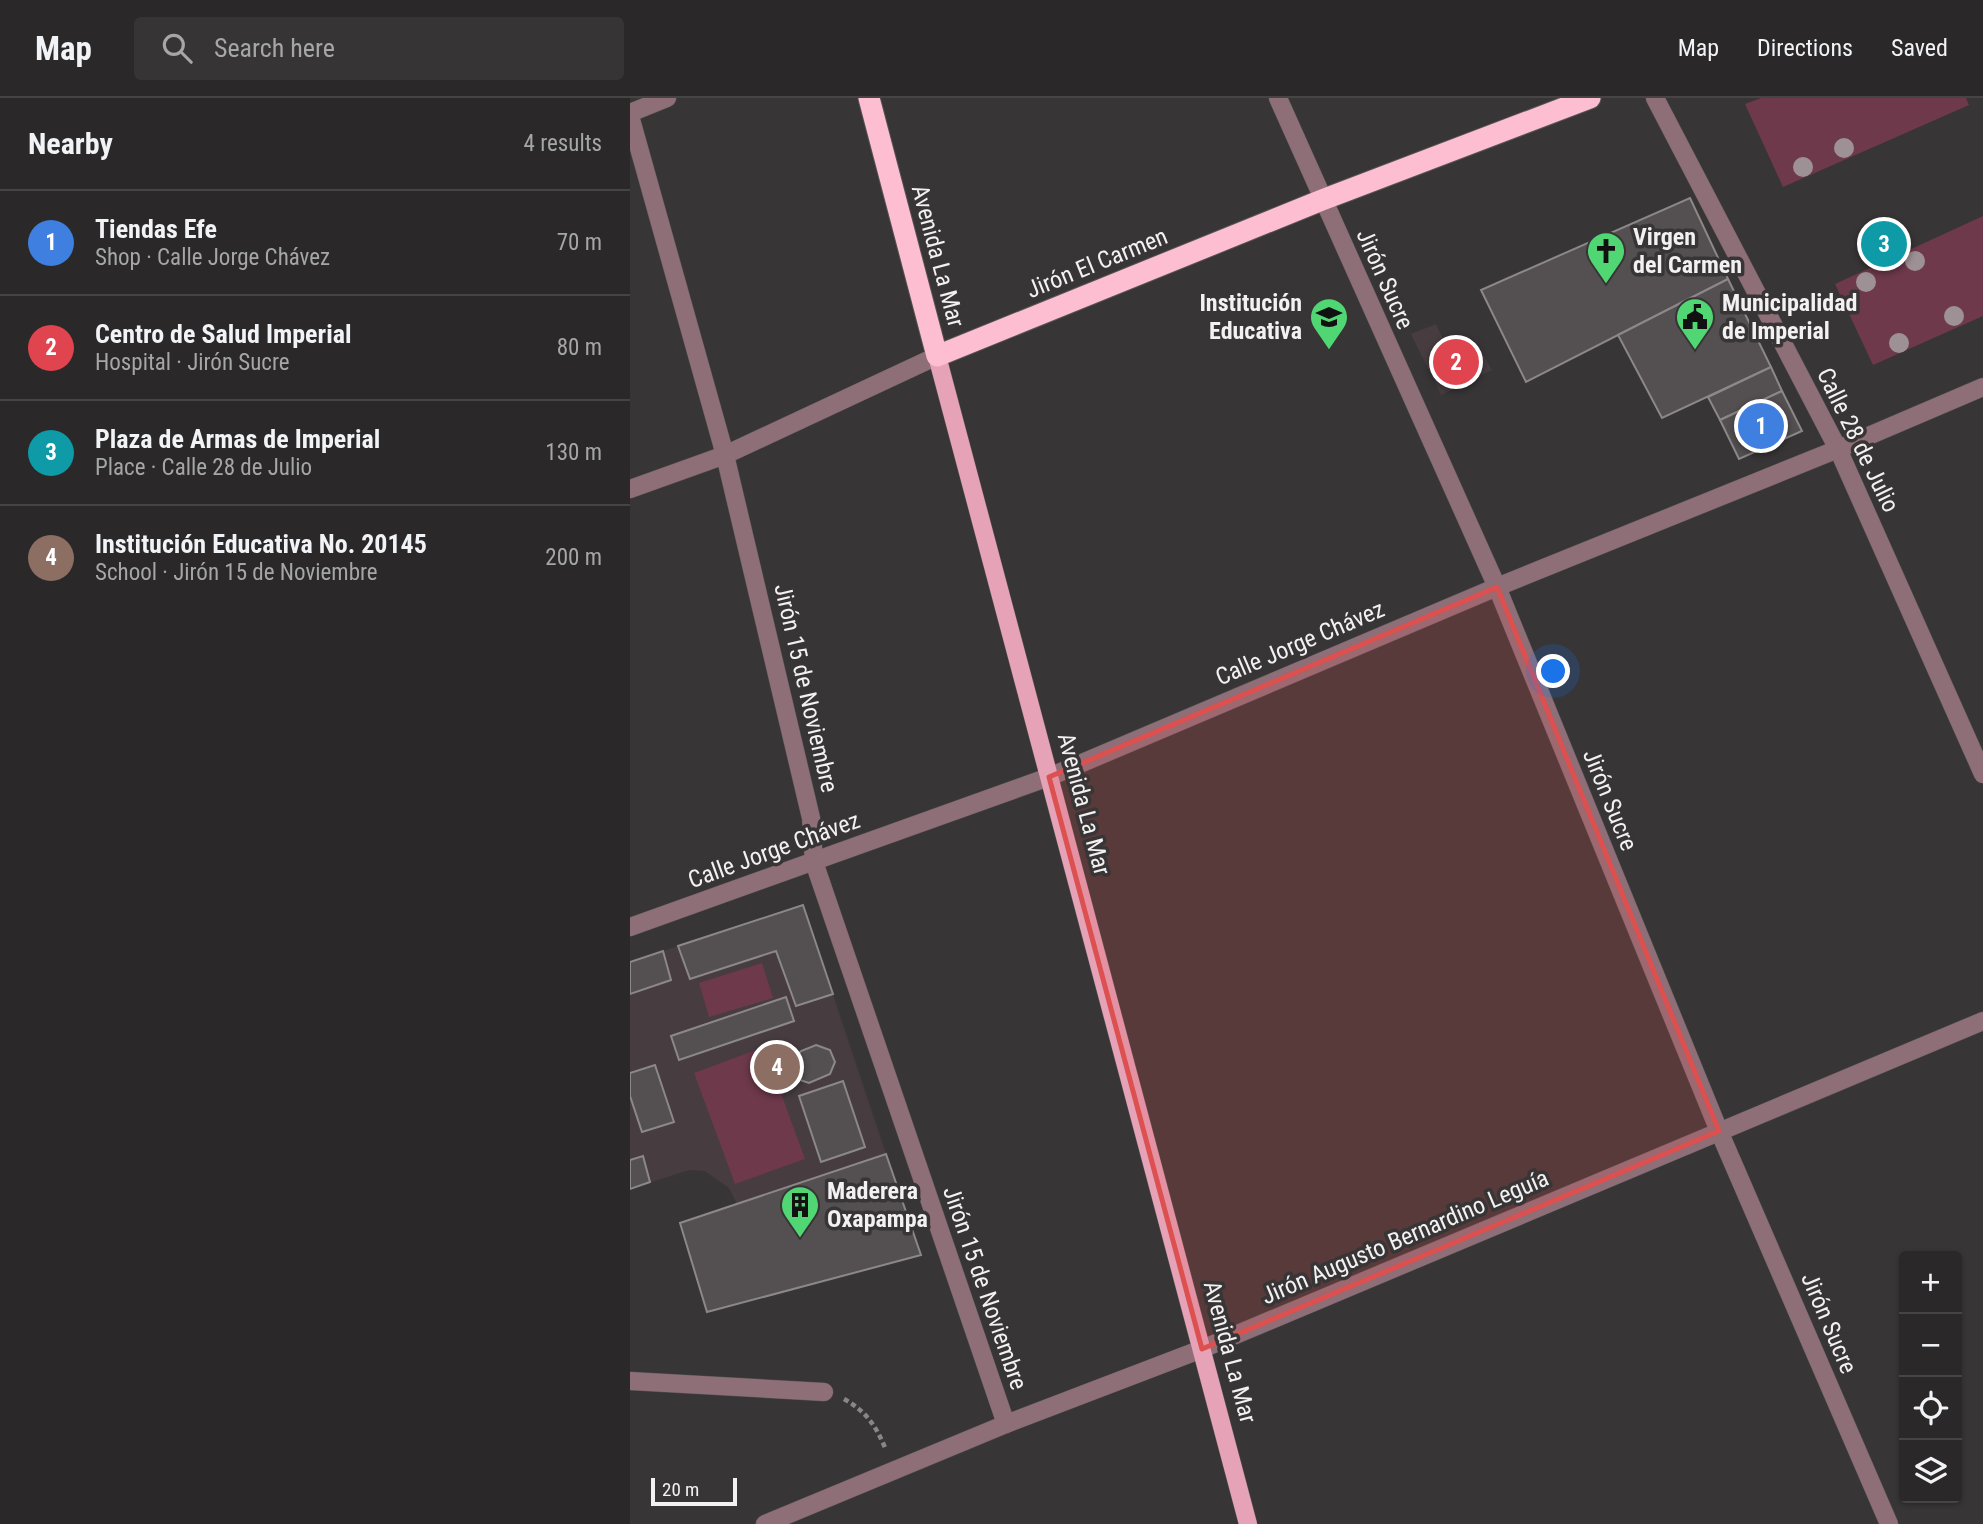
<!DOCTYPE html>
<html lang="en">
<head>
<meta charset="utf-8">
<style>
	:root { --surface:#2a2828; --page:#363434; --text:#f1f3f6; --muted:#a5a6a8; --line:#464445; --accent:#1a73e8 }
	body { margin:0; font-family:"Roboto Condensed",sans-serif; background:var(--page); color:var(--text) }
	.controls { position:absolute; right:21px; bottom:21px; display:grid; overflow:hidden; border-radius:7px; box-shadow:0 2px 5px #0004 }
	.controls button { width:63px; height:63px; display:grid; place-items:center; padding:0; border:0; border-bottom:2px solid var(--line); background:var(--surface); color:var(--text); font:35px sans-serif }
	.scale { position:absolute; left:21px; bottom:18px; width:86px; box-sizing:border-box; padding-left:7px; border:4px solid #f3f1f2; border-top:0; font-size:19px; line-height:24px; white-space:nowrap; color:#f3f1f2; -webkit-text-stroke:5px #383536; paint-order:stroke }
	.you { position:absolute; left:924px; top:574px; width:24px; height:24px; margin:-18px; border:5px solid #fff; border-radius:50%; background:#1a73e8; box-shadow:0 0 0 10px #1a73e833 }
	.badge { display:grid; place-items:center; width:46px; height:46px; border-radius:50%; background:var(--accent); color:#fff; font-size:23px; font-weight:700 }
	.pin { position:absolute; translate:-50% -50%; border:4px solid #fff; box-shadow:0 2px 7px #0006 }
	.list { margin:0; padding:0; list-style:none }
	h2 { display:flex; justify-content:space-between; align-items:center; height:91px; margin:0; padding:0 28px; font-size:30px }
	h2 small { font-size:23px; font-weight:400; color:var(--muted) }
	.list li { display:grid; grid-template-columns:46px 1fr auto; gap:21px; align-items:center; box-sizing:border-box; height:105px; padding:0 28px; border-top:2px solid var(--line) }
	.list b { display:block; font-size:26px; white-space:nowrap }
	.list p { margin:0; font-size:23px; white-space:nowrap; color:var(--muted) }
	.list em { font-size:23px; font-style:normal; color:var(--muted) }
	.icon { flex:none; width:38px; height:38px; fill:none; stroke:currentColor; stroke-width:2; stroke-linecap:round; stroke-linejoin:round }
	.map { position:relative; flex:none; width:1353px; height:1426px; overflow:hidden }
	header { display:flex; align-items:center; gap:42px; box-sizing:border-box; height:98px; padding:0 35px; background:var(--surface); border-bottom:2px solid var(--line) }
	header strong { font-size:33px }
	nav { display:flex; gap:38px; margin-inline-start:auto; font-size:24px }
	.search { width:490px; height:63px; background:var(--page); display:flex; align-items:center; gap:18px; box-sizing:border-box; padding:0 24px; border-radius:7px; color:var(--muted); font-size:26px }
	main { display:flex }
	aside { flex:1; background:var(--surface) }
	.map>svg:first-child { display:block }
</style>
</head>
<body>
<header>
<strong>Map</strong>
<div class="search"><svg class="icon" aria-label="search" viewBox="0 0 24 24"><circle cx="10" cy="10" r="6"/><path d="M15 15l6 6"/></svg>Search here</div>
<nav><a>Map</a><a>Directions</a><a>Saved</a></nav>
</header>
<main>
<aside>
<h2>Nearby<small>4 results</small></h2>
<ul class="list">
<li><span class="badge" style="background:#3f7fe0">1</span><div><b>Tiendas Efe</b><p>Shop · Calle Jorge Chávez</p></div><em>70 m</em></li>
<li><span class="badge" style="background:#e0444e">2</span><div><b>Centro de Salud Imperial</b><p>Hospital · Jirón Sucre</p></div><em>80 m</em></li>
<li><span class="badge" style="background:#0f9aa8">3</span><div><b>Plaza de Armas de Imperial</b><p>Place · Calle 28 de Julio</p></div><em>130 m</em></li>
<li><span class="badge" style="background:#8d6e63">4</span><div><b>Institución Educativa No. 20145</b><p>School · Jirón 15 de Noviembre</p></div><em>200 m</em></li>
</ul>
</aside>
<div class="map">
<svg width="1353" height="1426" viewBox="0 0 1353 1426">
	<rect width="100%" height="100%" fill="#383536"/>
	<g fill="#473d40">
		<path d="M806,226L820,257L846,244L862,272L811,297L781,236Z"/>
		<path d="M173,807L256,1056L107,1106L99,1090L75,1073L59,1072L0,1091V864Z"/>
	</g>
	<g fill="#6d394b">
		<path d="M1131,0H1336L1339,7L1153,89L1115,6Z"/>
		<path d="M1353,118V218L1243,267L1205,186Z"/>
		<path d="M132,865L143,900L79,919L69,885Z"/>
		<path d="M134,949L175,1061L105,1086L64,975Z"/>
	</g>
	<g fill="#545051" stroke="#8c8889" stroke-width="2">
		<path d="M1060,100L1098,181L896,284L851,192Z"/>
		<path d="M1098,181L1141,269L1032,320L988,237Z"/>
		<path d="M1141,269L1152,293L1090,322L1078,299Z"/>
		<path d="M1152,293L1172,333L1109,361L1090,322Z"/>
		<path d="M173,807L203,896L166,908L146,853L60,881L48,848Z"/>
		<path d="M33,853L41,882L0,896V864Z"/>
		<path d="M156,899L164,923L49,962L41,938Z"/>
		<path d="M186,947L200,952L205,964L200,976L179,985L167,981L162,966L171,953Z"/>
		<path d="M25,967L44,1024L12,1034L0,998V975Z"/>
		<path d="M213,983L235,1049L191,1064L169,998Z"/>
		<path d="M256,1056L291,1157L77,1214L50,1125Z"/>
		<path d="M13,1058L20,1084L0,1091V1062Z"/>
	</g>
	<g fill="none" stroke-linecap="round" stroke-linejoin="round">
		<defs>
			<g id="minor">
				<path d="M648,0L867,489L1089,1033L1259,1426"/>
				<path d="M1025,0L1208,351L1353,676"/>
				<path d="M0,15L37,0"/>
				<path d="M0,18L95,357L181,720L184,764L376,1326"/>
				<path d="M0,391L95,357L307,258"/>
				<path d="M0,829L419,679L867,489L1208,351L1353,289"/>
				<path d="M0,1283L194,1294"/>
				<path d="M135,1426L376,1326L572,1251L1353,923"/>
			</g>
			<path id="major" d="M307,258L618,1426"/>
			<path id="highway" d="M239,0L307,258L692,102L960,0"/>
		</defs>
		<use href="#minor" stroke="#565354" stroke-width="19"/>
		<use href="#major" stroke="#565354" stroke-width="19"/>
		<use href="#highway" stroke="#565354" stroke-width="23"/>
		<path stroke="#898687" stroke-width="4.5" stroke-dasharray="5 3.5" stroke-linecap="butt" d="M214,1301C237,1314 246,1328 256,1352"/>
		<use href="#minor" stroke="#8e6e77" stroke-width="18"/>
		<use href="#major" stroke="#e6a3b8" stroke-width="18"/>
		<use href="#highway" stroke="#febed2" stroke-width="21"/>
	</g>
	<g fill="#9e9195">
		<circle cx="1214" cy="50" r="10"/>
		<circle cx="1173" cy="69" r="10"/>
		<circle cx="1285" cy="163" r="10"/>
		<circle cx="1236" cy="184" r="10"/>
		<circle cx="1324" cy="218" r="10"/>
		<circle cx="1269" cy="245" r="10"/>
	</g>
	<path fill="#dc5050" fill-opacity="0.2" stroke="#dc5050" stroke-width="5" stroke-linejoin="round" d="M867,489L1089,1033L572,1251L419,679Z"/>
	<defs>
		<symbol id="church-pin" viewBox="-11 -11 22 30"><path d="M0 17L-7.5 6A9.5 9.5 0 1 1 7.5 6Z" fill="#51d674" stroke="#383536"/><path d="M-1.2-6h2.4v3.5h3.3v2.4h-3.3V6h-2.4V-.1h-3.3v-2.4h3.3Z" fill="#111"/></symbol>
		<symbol id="school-pin" viewBox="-11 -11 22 30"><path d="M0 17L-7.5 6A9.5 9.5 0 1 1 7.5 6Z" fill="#51d674" stroke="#383536"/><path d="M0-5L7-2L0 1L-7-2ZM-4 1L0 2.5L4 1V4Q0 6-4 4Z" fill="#111"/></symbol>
		<symbol id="civic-pin" viewBox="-11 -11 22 30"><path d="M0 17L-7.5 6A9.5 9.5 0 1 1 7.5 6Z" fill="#51d674" stroke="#383536"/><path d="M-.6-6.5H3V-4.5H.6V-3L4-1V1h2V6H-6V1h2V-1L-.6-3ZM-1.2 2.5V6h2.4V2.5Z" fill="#111"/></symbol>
		<symbol id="building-pin" viewBox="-11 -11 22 30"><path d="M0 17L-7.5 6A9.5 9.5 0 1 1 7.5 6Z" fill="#51d674" stroke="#383536"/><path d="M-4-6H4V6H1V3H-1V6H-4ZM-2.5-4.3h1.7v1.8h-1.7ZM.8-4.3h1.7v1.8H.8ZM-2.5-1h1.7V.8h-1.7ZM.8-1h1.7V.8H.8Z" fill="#111"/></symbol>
	</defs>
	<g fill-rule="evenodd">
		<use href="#church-pin" x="954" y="131" width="44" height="60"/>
		<use href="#school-pin" x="677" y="197" width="44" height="60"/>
		<use href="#civic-pin" x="1043" y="197" width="44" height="60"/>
		<use href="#building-pin" x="148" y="1085" width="44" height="60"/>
	</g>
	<g text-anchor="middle" stroke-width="7" stroke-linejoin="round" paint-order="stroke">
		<g font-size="24" font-weight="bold" fill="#f3f1f2" stroke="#383536" text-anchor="start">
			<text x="1003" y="147">Virgen<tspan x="1003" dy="28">del Carmen</tspan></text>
			<text x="672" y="213" text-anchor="end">Institución<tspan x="672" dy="28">Educativa</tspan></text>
			<text x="1092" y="213">Municipalidad<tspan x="1092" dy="28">de Imperial</tspan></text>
			<text x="197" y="1101">Maderera<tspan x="197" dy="28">Oxapampa</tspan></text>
		</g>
		<g font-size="24" fill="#f3f1f2" stroke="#383536">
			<text transform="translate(308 158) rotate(75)" y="8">Avenida La Mar</text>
			<text transform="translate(467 165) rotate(-22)" y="8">Jirón El Carmen</text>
			<text transform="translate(755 181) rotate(66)" y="8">Jirón Sucre</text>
			<text transform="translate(1228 342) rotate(64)" y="8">Calle 28 de Julio</text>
			<text transform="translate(670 545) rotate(-23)" y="8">Calle Jorge Chávez</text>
			<text transform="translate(176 590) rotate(77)" y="8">Jirón 15 de Noviembre</text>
			<text transform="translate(980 702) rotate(68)" y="8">Jirón Sucre</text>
			<text transform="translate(454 706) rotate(75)" y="8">Avenida La Mar</text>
			<text transform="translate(144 752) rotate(-20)" y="8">Calle Jorge Chávez</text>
			<text transform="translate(775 1139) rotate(-23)" y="8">Jirón Augusto Bernardino Leguía</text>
			<text transform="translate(355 1190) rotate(71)" y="8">Jirón 15 de Noviembre</text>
			<text transform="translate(1199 1225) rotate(67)" y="8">Jirón Sucre</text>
			<text transform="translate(600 1254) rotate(75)" y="8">Avenida La Mar</text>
		</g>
	</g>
</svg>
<div class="controls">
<button>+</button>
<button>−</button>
<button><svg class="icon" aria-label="locate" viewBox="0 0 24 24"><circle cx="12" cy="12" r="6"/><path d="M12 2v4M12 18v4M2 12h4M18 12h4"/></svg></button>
<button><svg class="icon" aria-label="layers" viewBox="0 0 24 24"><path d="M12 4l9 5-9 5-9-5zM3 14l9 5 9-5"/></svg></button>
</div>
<div class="scale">20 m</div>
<div class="you"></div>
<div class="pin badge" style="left:1131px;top:328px;background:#3f7fe0">1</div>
<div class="pin badge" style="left:826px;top:264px;background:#e0444e">2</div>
<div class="pin badge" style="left:1254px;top:146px;background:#0f9aa8">3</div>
<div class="pin badge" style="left:147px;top:969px;background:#8d6e63">4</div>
</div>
</main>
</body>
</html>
